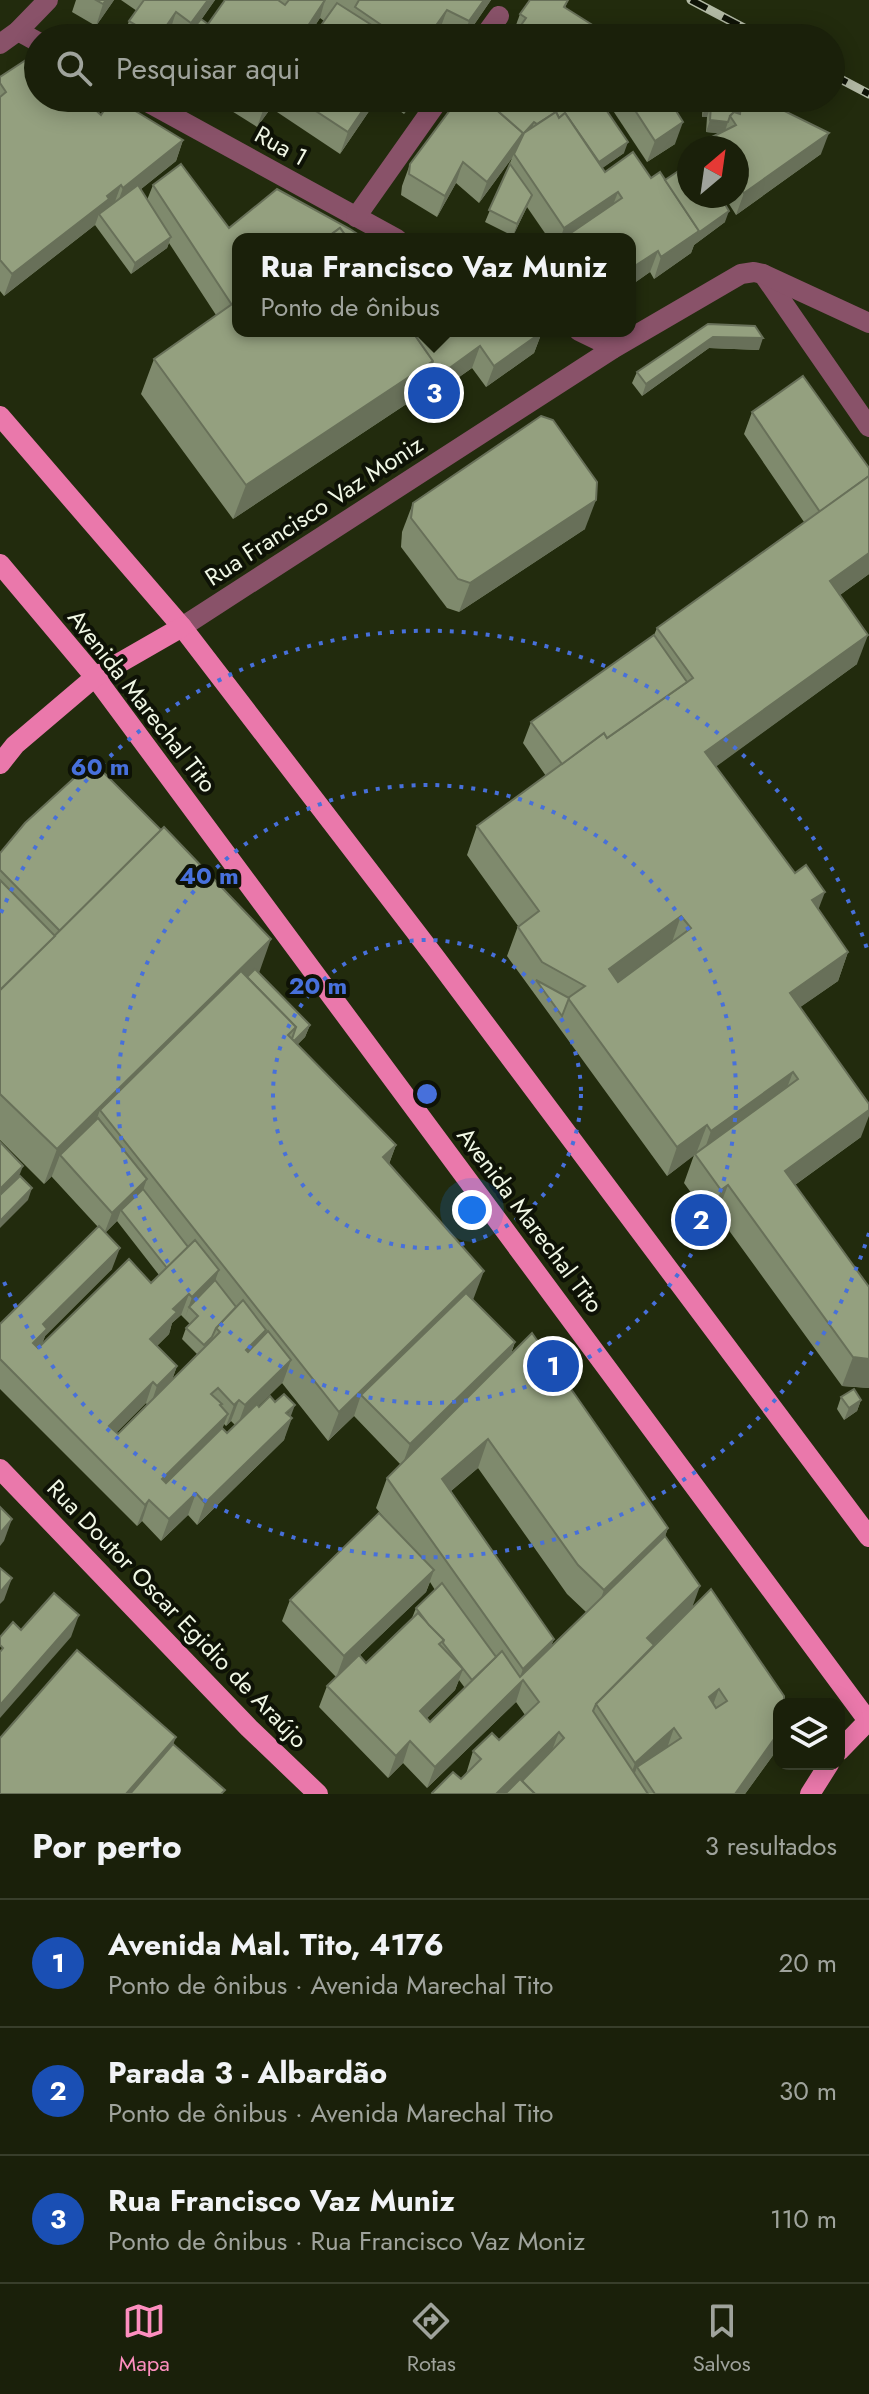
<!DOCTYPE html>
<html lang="pt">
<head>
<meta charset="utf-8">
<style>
	:root { --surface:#1a200a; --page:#272d18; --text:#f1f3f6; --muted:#9fa39c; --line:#383e2b; --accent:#fd8ebf }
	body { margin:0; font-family:Jost,sans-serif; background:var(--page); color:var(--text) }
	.controls { position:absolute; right:24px; bottom:24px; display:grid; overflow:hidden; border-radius:16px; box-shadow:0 4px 20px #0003 }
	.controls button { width:72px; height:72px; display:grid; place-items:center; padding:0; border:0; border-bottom:2px solid var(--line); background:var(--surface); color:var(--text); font:40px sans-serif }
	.compass { position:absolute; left:677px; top:136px; width:72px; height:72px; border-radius:50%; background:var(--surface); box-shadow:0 4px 20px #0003; rotate:29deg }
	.you { position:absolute; left:472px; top:1210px; width:28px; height:28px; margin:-20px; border:6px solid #fff; border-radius:50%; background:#1a73e8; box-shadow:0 0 0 12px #1a73e833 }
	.badge { display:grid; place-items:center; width:52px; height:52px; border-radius:50%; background:var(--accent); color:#fff; font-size:26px; font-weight:700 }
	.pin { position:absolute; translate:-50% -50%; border:4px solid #fff; box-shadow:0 2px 8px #0006 }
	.popup { position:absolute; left:232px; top:233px; width:404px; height:104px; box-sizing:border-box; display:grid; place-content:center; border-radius:16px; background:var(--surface); filter:drop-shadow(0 2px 6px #0005); font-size:26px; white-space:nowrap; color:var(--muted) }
	.popup b { font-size:30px; color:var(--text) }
	.popup::after { content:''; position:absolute; left:50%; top:100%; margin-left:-16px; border:16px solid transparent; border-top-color:var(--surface) }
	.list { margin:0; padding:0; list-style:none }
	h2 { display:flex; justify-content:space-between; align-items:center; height:104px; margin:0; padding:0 32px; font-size:34px }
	h2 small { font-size:26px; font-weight:400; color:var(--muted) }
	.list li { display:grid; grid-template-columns:52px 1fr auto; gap:24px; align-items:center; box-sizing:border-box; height:128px; padding:0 32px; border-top:2px solid var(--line) }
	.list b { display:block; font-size:30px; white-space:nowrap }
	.list p { margin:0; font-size:26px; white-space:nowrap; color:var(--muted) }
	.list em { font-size:26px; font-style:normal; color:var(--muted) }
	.icon { flex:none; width:44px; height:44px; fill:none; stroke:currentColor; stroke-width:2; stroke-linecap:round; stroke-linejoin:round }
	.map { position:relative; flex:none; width:869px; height:1794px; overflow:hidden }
	.search { position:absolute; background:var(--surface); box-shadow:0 4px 20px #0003; left:24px; right:24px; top:24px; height:88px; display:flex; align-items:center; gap:20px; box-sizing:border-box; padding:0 28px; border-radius:44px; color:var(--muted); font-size:30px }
	.sheet { height:488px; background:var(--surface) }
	nav { display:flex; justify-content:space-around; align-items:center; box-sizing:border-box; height:112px; border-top:2px solid var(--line); background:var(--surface); font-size:22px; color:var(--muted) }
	nav a { display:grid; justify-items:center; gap:4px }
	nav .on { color:var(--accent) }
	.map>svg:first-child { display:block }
</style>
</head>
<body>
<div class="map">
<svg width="869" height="1794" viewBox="0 0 869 1794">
	<rect width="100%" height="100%" fill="#222b0d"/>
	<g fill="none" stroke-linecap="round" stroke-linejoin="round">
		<g stroke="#895269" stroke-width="20">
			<path d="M18,31L38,42"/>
			<path d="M483,38L499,16"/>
			<path d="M0,44L18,31L48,0"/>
			<path d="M140,98L397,239"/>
			<path d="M356,217L440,98"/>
			<path d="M763,274L869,427"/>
			<path d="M579,331L614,348"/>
			<path d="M182,627L614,348L741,274L754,272L763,274L869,323"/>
		</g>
		<g stroke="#ea78ab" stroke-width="20">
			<path d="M0,416L182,627L435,957L869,1537"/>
			<path d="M0,564L95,677L869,1722"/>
			<path d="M0,764L15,745L95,677L182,627"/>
			<path d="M0,1469L249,1728L318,1794"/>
			<path d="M839,1751L869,1720"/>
			<path d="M810,1794L829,1764"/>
		</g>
		<defs>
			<g id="rail">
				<path d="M691,0L763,38"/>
				<path d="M831,74L869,94"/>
			</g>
		</defs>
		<use href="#rail" stroke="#b2b9a4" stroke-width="9"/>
		<use href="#rail" stroke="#0e1206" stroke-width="6" stroke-dasharray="18" stroke-linecap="butt"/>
	</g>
	<g fill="#7f8a6d" fill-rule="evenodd">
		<path d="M76,0H114L96,26L72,12Z"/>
		<path d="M121,0H215L201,20L208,24L225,0H491L465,38H452L439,32L436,37V38H312L324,21L320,18L307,38H174L169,34L166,38H123L129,21L137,11Z"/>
		<path d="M530,0H568L565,8L513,36H512L520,14Z"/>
		<path d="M0,77L38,98L183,140L176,161L141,189L147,200L153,185L238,239L542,332L534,353L486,387L472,368L425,401L420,395L233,519L141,394L154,359L216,315L169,243L167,248L131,274L95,225L4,296L0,291Z"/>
		<path d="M211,98H378L340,154L271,108L257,127Z"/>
		<path d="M382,98H416L404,114Z"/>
		<path d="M459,98H602L599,100L624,153L602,168L605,172L665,180L725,222L694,245L691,253L654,279L650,272L630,286V239H549L527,207L513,236L485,222L512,158L479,203L456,183L437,217L401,195L402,186L410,164Z"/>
		<path d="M607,98H668L675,144L647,162L606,100Z"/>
		<path d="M703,98H734L739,101L740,98H758L821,154L736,215L724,196H737V148H705L708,139L719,133L706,132L707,117H702Z"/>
		<path d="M708,324L759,350L709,348L642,396L632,383L637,372Z"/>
		<path d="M752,412L869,574L840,595L857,664L716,766L848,952L838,981L800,1007L861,1137L795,1185L869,1287V1388L842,1386L717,1214L710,1219L684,1183L694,1155L667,1176L507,956L518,926L467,855L477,826L546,776L523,743L531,722L654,635L657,628L804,522L744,434Z"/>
		<path d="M413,503L585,529L459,612L447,608L401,547L402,532Z"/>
		<path d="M0,853L259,973L310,1025L305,1037L297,1045L396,1145L389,1164L473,1300L515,1342L511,1354L668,1528L665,1536L693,1607L774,1754L745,1794H432L453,1772L461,1779L466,1774L473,1751L499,1740L525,1715L516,1702L427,1788L403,1763L388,1778L319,1707L327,1686L336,1677L282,1621L290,1600L385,1519L376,1508L387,1478L401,1465L354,1416L328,1441L282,1383L258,1406L290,1417L284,1440L197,1525L188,1515L161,1541L142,1521L137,1526L0,1389V1324L98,1227L52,1177V1176L44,1184L0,1140ZM117,1221L159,1275L151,1283L42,1344L45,1336L112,1269L105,1233ZM181,1315L190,1324L186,1328L182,1339L197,1354L172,1380L177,1366L157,1346L169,1334L172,1323ZM146,1403L147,1405L118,1434L116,1433ZM231,1421L235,1425L227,1433L222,1428L224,1424L226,1426ZM478,1468L567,1594L586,1612L551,1646L554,1639L451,1491ZM430,1582L435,1590L416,1608L412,1618L366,1663L360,1655L426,1592ZM459,1680L465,1688L430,1722L427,1718L455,1690Z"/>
		<path d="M841,1397L861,1400L857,1411L844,1420L837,1409Z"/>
	</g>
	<g fill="#687059">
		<path d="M106,0H114L96,26L103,4Z"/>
		<path d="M208,0H215L188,38H186L191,23Z"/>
		<path d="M325,0L320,18L307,38H300Z"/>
		<path d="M484,0H491L465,38H463L469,21Z"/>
		<path d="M447,10L439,32L435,38L430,34Z"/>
		<path d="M176,12L169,34L166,38H158Z"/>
		<path d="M270,98H275L271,108L257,127L265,105Z"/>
		<path d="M371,98H378L340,154L348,132Z"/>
		<path d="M410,98H416L404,114Z"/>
		<path d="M706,105H711L707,117H702Z"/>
		<path d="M710,120L728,122L724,134L706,132Z"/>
		<path d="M534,122L530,134L514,154L512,158L479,203L487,182L523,133Z"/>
		<path d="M683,122L675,144L647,162L655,141Z"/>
		<path d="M829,133L821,154L736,215L744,193Z"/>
		<path d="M183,140L176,161L115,210L123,188Z"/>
		<path d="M628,142L624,153L587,179L591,167Z"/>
		<path d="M463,162L456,183L437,217L445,196Z"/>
		<path d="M121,185L113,207L99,214L95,225L4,296L12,274Z"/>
		<path d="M618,192L610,213L572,239H560L564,228Z"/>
		<path d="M532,195L527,207L513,236L517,224Z"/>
		<path d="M729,211L725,222L694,245L691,253L654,279L661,257Z"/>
		<path d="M171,237L167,248L131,274L135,263Z"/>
		<path d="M658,251L650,272L630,286V269Z"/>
		<path d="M542,332L534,353L486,387L494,366Z"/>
		<path d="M713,337L763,338L759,350L709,348L642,396L646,384Z"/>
		<path d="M480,346L472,368L425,401L433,380Z"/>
		<path d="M433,361L420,395L233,519L246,485Z"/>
		<path d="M596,500L585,529L459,612L470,583Z"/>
		<path d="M869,553V574L819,610L830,581Z"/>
		<path d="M868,635L857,664L695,782L705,752Z"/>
		<path d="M825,892L814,921L812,900Z"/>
		<path d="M681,916L671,945L598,998L609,969Z"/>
		<path d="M271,939L259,973L100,1110L90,1138L60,1155L52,1176L44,1184L57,1149Z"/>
		<path d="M848,952L838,981L779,1022L790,993Z"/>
		<path d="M310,1025L305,1037L286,1056L290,1045Z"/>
		<path d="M793,1072L782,1101L701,1160L711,1131Z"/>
		<path d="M869,1110V1116L861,1137L774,1200L785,1171Z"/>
		<path d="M707,1125L696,1154L667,1176L677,1147Z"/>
		<path d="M396,1145L385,1174L383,1157Z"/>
		<path d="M23,1166L15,1187L0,1203V1189Z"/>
		<path d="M147,1179L139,1201L121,1210L117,1221L104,1234L112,1213Z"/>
		<path d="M728,1185L717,1214L710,1219L721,1190Z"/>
		<path d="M32,1188L28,1200L0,1228V1221Z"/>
		<path d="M120,1248L112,1269L45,1336L40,1350L33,1343L43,1324Z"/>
		<path d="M219,1270L211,1292L189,1307L185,1318L192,1297Z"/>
		<path d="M484,1271L473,1300L361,1395L354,1416L328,1441L339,1412Z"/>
		<path d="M189,1294L181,1315L172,1323L169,1334L142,1360L150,1339L173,1309Z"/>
		<path d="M266,1330L258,1351L238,1371L246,1350Z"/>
		<path d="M515,1342L507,1364L402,1466L410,1444Z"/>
		<path d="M853,1357L869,1359V1388L842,1386Z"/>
		<path d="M291,1360L283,1382L237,1427L245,1405Z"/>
		<path d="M177,1366L169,1388L150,1407L157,1386Z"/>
		<path d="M153,1382L146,1403L101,1448L109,1426Z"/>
		<path d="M239,1400L231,1421L226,1426L234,1405Z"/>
		<path d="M861,1400L857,1411L844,1420L849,1408Z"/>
		<path d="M295,1405L289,1421L292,1418L284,1440L197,1525L205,1503Z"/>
		<path d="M228,1414L220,1435L154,1501L162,1479Z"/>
		<path d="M488,1439L478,1468L431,1508L442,1479Z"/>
		<path d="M196,1493L188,1515L161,1541L169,1519Z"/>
		<path d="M149,1500L142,1521L137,1526L145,1505Z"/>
		<path d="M12,1519L4,1541L0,1546V1533Z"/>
		<path d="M668,1528L657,1558L593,1619L604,1590Z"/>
		<path d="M434,1570L426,1592L336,1678L344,1656Z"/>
		<path d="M12,1578L4,1600L0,1604V1592Z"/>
		<path d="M700,1586L692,1608L639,1659L647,1638Z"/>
		<path d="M79,1615L71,1637L0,1718V1705Z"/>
		<path d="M554,1639L543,1668L523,1680L516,1702L427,1788L435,1767L516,1688L523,1669Z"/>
		<path d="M463,1669L455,1690L412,1733L420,1711Z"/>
		<path d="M719,1689L708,1718L709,1697Z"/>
		<path d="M674,1728L664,1757L637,1767L630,1787L625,1792L635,1763Z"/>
		<path d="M559,1732L551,1753L510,1794H496Z"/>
		<path d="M779,1732V1739L774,1754L745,1794H735Z"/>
		<path d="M176,1737L165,1766L141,1794H126Z"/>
		<path d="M410,1741L403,1763L388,1778L396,1756Z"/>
	</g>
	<g fill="#94a07f" stroke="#687059" stroke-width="2" fill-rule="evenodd">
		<path d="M96,0H106L103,4Z"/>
		<path d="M144,0H208L191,23L176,12L158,38L129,21Z"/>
		<path d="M225,0H278L285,5L289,0H325L300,38H186L201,19L208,24Z"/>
		<path d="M359,0H484L469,21L447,10L430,34L436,38H394L396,35L355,7Z"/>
		<path d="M530,0H568L564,7L613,38H512L526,18L520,14Z"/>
		<path d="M337,3L392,38H312Z"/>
		<path d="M38,52V98H82L101,115L112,98H114L183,140L123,188L121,185L107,196L109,199L12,274L0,260V97L6,92L0,83V77Z"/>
		<path d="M253,98H270L265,105Z"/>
		<path d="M296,98H371L348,132Z"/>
		<path d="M459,98H483L523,133L487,182L463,162L445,196L409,174L410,164Z"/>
		<path d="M483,98H578L584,102L589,98H598L628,142L599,162L565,113L559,118L556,112L537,124L534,122L524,133L521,138L523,133Z"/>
		<path d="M627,98H668L683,122L655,141Z"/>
		<path d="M706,98H734L739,101L738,113L734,112L730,116L728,122L710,120L711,105H706Z"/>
		<path d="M742,98H758L829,133L744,193L737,183V148H714L708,139L736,125L730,116L734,112L740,114Z"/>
		<path d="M556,112L559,118L565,113L605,172L633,152L651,178L660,172L699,231L661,257L658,251L630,269V239H562L622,198L618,192L564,228L514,154L524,133Z"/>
		<path d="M181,164L229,228L277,189L350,229L365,239H348L340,228L325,239H238V300L232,305L153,185Z"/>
		<path d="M510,164L532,195L517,224L489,210Z"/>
		<path d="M689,164V196H720L729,211L698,233L699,231L665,180Z"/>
		<path d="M138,185L171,237L135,263L99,214Z"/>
		<path d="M340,228L348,239H325Z"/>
		<path d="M238,300V331H412L433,361L246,485L154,359Z"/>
		<path d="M708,324L755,326L763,338L713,337L646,384L637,372Z"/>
		<path d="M412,331H541L542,332L494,366L480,346L433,380L428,373L433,361Z"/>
		<path d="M803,376L869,468V476L820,512L752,412Z"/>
		<path d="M541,416L553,420L597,482L596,500L470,583L458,579L411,518L413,503Z"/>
		<path d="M869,476V553L830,581L868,635L705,752L795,873L806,865L825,892L812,900L848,952L790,993L869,1104V1110L785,1171L869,1287V1359L853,1357L728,1185L721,1190L695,1154L798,1079L793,1072L711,1131L707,1125L677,1147L568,998L585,986L542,962L518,927L539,911L477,826L604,733L607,738L693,678L657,628ZM681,916L691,928L618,982L609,969Z"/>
		<path d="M654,635L687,682L607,738L604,733L562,764L531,722Z"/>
		<path d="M84,769H100L161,830L60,931L0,870V853L25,823Z"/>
		<path d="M164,827L271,939L57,1149L0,1094V990Z"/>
		<path d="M0,880L55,936L0,990Z"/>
		<path d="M255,969L310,1025L294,1041L292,1039L296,1027L247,977Z"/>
		<path d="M241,971L296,1027L288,1035L396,1145L383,1157L484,1271L339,1412L100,1110Z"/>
		<path d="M536,980L569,998L562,1016Z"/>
		<path d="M98,1118L147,1179L112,1213L60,1155Z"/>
		<path d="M0,1142L23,1166L0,1189Z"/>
		<path d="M20,1176L32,1188L0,1221V1195Z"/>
		<path d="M143,1189L188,1247L167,1268L121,1210Z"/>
		<path d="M99,1226L120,1248L43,1324L47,1329L33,1343L38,1348L129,1259L151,1283L195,1240L219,1270L192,1297L189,1294L173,1309L177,1312L150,1339L177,1366L157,1386L153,1382L109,1426L118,1434L220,1332L216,1328L243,1300L266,1330L246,1350L248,1352L268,1331L291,1360L245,1405L239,1400L234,1405L218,1388L211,1394L222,1404L220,1405L228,1414L162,1479L166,1483L222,1428L227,1433L257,1404L259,1407L270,1396L275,1402L284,1394L295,1405L286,1413L292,1418L205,1503L196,1493L169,1519L149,1500L145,1505L0,1359V1324Z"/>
		<path d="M215,1280L236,1307L216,1328L212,1337L204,1345L186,1328L198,1316L189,1307Z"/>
		<path d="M466,1293L515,1342L410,1444L361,1395Z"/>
		<path d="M532,1333L668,1528L604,1590L578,1565L488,1439L442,1479L554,1639L523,1669L387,1478Z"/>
		<path d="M854,1389L861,1400L849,1408L841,1397Z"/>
		<path d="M0,1507L12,1519L0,1533Z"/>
		<path d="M379,1513L434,1570L344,1656L290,1600Z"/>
		<path d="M665,1536L700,1586L647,1638L654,1645L596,1704L593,1711L648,1794H535L522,1781L564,1738L559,1732L496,1794H433L432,1793L453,1772L461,1779L481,1759L473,1751L492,1733L499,1740L539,1702L523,1680L435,1767L410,1741L396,1756L327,1686L359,1655L366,1663L418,1613L444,1640L439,1644L463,1669L420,1711L430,1722L502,1651L520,1677Z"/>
		<path d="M0,1568L12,1578L0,1592Z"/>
		<path d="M442,1583L496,1657L472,1680L443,1643L444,1640L429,1625L416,1608Z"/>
		<path d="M711,1589L784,1696V1704H779V1732L735,1794H655L637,1767L681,1738L674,1728L635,1763L596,1704ZM719,1689L727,1701L716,1708L709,1697Z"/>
		<path d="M54,1593L79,1615L0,1705V1652L3,1648L0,1645V1637L13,1622L21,1630Z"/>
		<path d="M77,1650L176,1737L126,1794H0V1738Z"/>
		<path d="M173,1744L225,1790L221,1794H130Z"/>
		<path d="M520,1779L535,1794H505Z"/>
	</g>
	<g fill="none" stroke="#4770db" stroke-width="4" stroke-dasharray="4 8">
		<circle cx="427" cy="1094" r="154"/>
		<circle cx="427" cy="1094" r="309"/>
		<path d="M869 1233A463 463 0 0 1 1 1275M1 913A463 463 0 0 1 869 955"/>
	</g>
	<g text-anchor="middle" stroke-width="8" stroke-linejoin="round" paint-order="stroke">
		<g font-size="24" fill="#f0f7e5" stroke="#0e1206">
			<text transform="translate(281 146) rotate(29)" y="8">Rua 1</text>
			<text transform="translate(314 511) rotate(-33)" y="8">Rua Francisco Vaz Moniz</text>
			<text transform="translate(142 701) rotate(52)" y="8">Avenida Marechal Tito</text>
			<text transform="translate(530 1220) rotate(53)" y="8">Avenida Marechal Tito</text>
			<text transform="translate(177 1614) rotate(46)" y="8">Rua Doutor Oscar Egidio de Araújo</text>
		</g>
	</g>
	<circle cx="427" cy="1094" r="12" fill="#4770db" stroke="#0e1206" stroke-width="4"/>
	<g font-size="24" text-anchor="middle" font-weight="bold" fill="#4770db" stroke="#0e1206" stroke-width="8" stroke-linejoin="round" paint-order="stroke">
		<text x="100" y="775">60 m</text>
		<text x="209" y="884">40 m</text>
		<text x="318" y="994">20 m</text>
	</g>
</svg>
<div class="controls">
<button><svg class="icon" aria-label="layers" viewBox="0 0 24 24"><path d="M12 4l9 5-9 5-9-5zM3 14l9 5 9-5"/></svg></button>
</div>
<svg class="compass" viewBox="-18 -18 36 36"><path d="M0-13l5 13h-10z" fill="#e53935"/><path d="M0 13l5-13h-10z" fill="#9fa39c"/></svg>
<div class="you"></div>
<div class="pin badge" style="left:553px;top:1366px;background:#1a4fb4">1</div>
<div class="pin badge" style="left:701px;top:1220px;background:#1a4fb4">2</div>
<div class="pin badge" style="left:434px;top:393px;background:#1a4fb4">3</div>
<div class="popup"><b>Rua Francisco Vaz Muniz</b>Ponto de ônibus</div>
<div class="search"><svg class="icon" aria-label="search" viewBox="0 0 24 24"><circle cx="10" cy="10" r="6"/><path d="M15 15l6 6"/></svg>Pesquisar aqui</div>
</div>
<section class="sheet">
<h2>Por perto<small>3 resultados</small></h2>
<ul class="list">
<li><span class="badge" style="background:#1a4fb4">1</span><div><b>Avenida Mal. Tito, 4176</b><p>Ponto de ônibus · Avenida Marechal Tito</p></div><em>20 m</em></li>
<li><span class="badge" style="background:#1a4fb4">2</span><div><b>Parada 3 - Albardão</b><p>Ponto de ônibus · Avenida Marechal Tito</p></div><em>30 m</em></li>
<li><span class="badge" style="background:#1a4fb4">3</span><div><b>Rua Francisco Vaz Muniz</b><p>Ponto de ônibus · Rua Francisco Vaz Moniz</p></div><em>110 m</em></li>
</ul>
</section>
<nav>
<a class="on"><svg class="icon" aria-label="map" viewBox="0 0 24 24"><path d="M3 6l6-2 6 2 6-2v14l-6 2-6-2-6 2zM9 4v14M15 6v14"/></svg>Mapa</a>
<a><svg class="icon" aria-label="directions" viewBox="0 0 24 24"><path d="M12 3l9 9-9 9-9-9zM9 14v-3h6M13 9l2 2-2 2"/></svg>Rotas</a>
<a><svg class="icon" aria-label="saved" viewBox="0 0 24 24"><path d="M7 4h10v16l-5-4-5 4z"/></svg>Salvos</a>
</nav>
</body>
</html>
